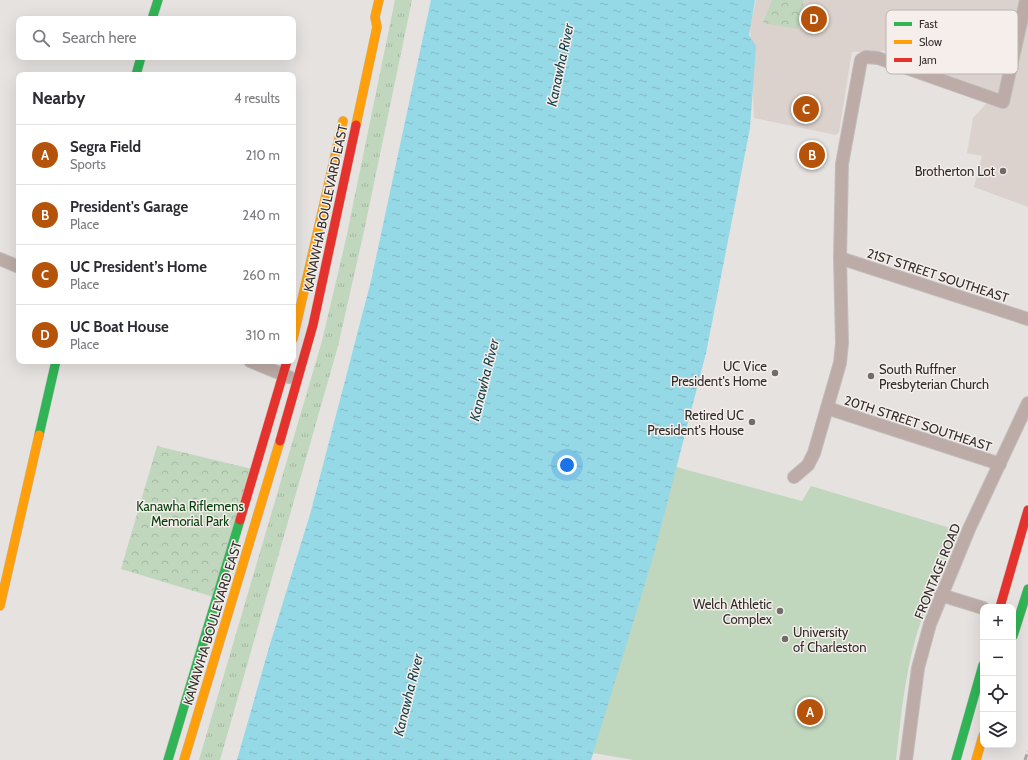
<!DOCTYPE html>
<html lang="en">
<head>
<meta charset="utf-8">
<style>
	:root { --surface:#fff; --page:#f2f2f3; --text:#2b2b33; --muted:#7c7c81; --line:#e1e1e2; --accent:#b45309 }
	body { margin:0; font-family:Cabin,sans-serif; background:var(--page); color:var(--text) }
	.controls { position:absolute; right:12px; bottom:12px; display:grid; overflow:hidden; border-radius:8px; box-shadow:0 4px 16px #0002 }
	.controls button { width:36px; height:36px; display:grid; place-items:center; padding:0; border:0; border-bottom:1px solid var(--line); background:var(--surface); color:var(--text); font:20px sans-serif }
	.you { position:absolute; left:567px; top:465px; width:14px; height:14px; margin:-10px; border:3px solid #fff; border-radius:50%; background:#1a73e8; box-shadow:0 0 0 6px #1a73e833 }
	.badge { display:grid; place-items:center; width:26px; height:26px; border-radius:50%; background:var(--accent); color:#fff; font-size:13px; font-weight:700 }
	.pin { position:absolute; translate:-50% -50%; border:2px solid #fff; box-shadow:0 1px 4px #0006 }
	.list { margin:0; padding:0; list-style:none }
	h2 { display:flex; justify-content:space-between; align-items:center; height:52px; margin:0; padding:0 16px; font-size:17px }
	h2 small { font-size:13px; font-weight:400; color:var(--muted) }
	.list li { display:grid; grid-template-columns:26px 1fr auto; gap:12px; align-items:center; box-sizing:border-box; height:60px; padding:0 16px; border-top:1px solid var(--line) }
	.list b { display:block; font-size:15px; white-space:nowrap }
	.list p { margin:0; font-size:13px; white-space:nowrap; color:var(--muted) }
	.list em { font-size:13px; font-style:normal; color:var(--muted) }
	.icon { flex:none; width:22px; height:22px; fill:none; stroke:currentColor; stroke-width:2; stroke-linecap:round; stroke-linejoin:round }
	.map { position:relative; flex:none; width:1028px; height:760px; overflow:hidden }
	.search { position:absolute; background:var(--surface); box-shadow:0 4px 16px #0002; left:16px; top:16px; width:280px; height:44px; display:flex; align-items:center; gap:10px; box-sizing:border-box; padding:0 14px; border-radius:8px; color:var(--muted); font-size:15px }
	.panel { position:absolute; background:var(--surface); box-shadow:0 4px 16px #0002; left:16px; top:72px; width:280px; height:292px; border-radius:8px }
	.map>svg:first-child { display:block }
</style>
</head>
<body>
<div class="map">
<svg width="1028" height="760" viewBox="0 0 1028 760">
	<defs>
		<pattern id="grass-tufts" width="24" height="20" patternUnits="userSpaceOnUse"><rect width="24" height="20" fill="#c0d6bd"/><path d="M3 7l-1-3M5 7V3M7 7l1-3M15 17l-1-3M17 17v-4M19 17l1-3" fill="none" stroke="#a5b8a3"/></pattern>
		<pattern id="park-crowns" width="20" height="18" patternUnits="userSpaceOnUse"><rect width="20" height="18" fill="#c0d6bd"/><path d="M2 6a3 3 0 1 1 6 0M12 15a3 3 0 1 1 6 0" fill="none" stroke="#a5b8a3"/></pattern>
		<pattern id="water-ripples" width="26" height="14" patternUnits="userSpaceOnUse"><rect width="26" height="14" fill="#95d8e6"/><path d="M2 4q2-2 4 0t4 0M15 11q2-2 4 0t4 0" fill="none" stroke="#81bac5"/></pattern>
	</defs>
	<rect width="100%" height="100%" fill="#e5e2e0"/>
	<path fill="#dcd2cd" d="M756,0H1028V207L974,187L982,156L967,153L973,118L995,94L885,51L852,52L839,132L836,135L754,118L750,27Z"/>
	<path fill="url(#grass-tufts)" d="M395,0H412L364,231L338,346L220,760H199L322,341L346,239Z"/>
	<g fill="url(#park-crowns)">
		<path d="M772,0H804L798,29L763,23Z"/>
		<path d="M157,446L256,470L217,598L121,569Z"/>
	</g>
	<path fill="#c0d6bd" d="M676,467L802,501L811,486L960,531C945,563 929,596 918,630C905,672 901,716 896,760H634L593,753Z"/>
	<path fill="url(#water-ripples)" d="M431,0H755L749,35L756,46L750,128L706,353L654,554L591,760H237L268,651L311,511L371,281Z"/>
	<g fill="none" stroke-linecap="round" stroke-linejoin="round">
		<defs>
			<g id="street">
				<path d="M840,258L1028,319"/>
				<path d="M0,259L19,267"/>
				<path d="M250,361L289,377"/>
				<path d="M827,408L1000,464"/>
				<path d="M794,477L808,465L814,453L840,363L842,343L840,258L842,164L861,60L866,57L878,58L1003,102L1026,0"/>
				<path d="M941,595L983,608"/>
				<path d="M906,760L918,668L930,624L969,529L1028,403"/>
			</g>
			<g id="fast">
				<path d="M152,19L158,0"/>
				<path d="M136,75L141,57"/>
				<path d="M39,435L56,361"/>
				<path d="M1013,636L1028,589"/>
				<path d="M168,760L240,520"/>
				<path d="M956,760L983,665"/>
			</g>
			<g id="slow">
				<path d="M356,125L377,27L375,17L379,0"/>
				<path d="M293,339L343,121"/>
				<path d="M0,606L39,435"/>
				<path d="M184,760L280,441"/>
				<path d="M976,760L983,736"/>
			</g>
			<g id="jam">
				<path d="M280,441L313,325L356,125"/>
				<path d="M240,520L287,361"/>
				<path d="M1000,607L1028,510"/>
			</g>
		</defs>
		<use href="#street" stroke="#c0bebc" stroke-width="14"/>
		<use href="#fast" stroke="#c0bebc" stroke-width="10"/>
		<use href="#slow" stroke="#c0bebc" stroke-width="10"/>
		<use href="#jam" stroke="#c0bebc" stroke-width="10"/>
		<use href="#street" stroke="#bcaba6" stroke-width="12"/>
		<use href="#fast" stroke="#30b455" stroke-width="9"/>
		<use href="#slow" stroke="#ff9f0a" stroke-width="9"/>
		<use href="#jam" stroke="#e5322d" stroke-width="9"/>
		<path stroke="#aea5a2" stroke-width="3" stroke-dasharray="6 3" stroke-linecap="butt" d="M1025,760L1028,751"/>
	</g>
	<g fill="#6f6c6a" stroke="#f5eeeb" stroke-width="1.5">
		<circle cx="1003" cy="171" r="4"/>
		<circle cx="775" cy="373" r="4"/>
		<circle cx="871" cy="376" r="4"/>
		<circle cx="752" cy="422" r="4"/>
		<circle cx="780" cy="611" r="4"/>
		<circle cx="785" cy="639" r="4"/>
	</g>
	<g text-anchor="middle" stroke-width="3" stroke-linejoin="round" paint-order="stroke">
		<g font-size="13" fill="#2f2c2a" stroke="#f5eeeb" text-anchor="end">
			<text x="995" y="176">Brotherton Lot</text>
			<text x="767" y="371">UC Vice<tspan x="767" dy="15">President's Home</tspan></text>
			<text x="879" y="374" text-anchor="start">South Ruffner<tspan x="879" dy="15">Presbyterian Church</tspan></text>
			<text x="744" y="420">Retired UC<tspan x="744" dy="15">President's House</tspan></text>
			<text x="772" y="609">Welch Athletic<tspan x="772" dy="15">Complex</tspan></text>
			<text x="793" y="637" text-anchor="start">University<tspan x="793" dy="15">of Charleston</tspan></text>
		</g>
		<g font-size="13" fill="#2f2c2a" stroke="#f5eeeb">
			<text transform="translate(325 208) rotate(-78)" y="5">KANAWHA BOULEVARD EAST</text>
			<text transform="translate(938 275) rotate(18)" y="5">21ST STREET SOUTHEAST</text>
			<text transform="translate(918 423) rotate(18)" y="5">20TH STREET SOUTHEAST</text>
			<text transform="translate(937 571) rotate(-68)" y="5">FRONTAGE ROAD</text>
			<text transform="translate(212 623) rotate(-73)" y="5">KANAWHA BOULEVARD EAST</text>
		</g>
		<g font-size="13" fill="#003c07" stroke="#f5eeeb">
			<text x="190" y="511">Kanawha Riflemens<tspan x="190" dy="15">Memorial Park</tspan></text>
		</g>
		<g font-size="14" font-style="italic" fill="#16424c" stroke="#f5eeeb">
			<text transform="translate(560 65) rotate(-78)" y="5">Kanawha River</text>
			<text transform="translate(484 380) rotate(-76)" y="5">Kanawha River</text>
			<text transform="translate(408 695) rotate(-76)" y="5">Kanawha River</text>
		</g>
	</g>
	<rect x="886" y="10" width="132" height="64" rx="6" fill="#f5eeeb" stroke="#bab4b1" stroke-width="1"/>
	<rect x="894" y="22" width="18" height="4" fill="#30b455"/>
	<rect x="894" y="40" width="18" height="4" fill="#ff9f0a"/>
	<rect x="894" y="58" width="18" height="4" fill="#e5322d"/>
	<g font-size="11" fill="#2f2c2a">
		<text x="919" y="28">Fast</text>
		<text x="919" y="46">Slow</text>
		<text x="919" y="64">Jam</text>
	</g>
</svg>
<div class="controls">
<button>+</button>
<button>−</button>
<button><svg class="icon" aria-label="locate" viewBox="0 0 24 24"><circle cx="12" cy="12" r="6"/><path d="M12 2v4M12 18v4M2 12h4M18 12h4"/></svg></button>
<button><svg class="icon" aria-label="layers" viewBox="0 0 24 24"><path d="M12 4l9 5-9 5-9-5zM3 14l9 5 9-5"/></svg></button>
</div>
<div class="you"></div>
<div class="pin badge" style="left:810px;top:712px">A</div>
<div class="pin badge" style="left:812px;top:155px">B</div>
<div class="pin badge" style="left:806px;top:109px">C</div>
<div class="pin badge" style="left:814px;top:19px">D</div>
<div class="search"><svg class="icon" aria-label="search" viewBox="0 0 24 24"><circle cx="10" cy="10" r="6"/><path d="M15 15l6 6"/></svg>Search here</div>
<section class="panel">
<h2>Nearby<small>4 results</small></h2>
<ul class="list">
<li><span class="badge">A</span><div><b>Segra Field</b><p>Sports</p></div><em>210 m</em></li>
<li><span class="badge">B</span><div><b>President's Garage</b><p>Place</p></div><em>240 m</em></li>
<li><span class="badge">C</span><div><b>UC President’s Home</b><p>Place</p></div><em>260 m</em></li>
<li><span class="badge">D</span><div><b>UC Boat House</b><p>Place</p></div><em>310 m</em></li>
</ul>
</section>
</div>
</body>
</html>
